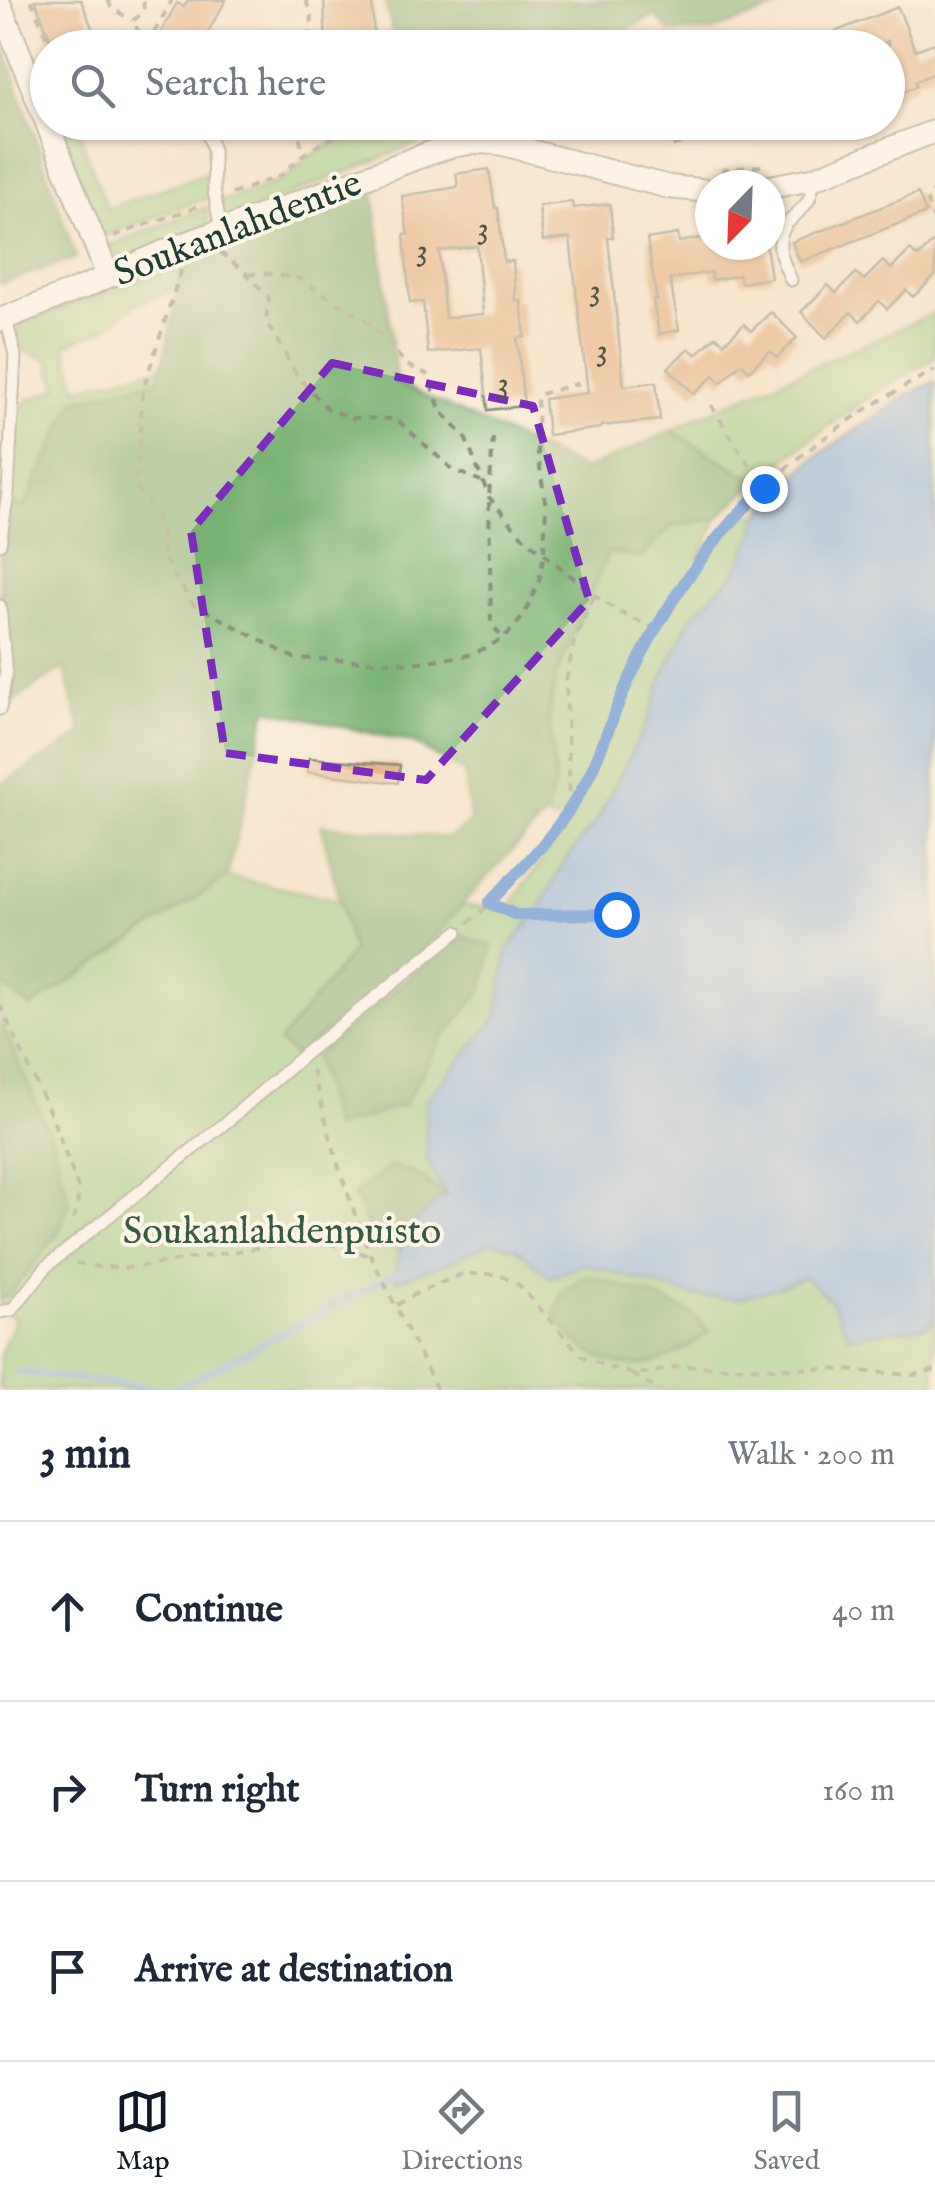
<!DOCTYPE html>
<html lang="en">
<head>
<meta charset="utf-8">
<style>
	:root { --surface:#fff; --page:#f6f6f7; --text:#1f2937; --muted:#747a83; --line:#e0e1e3; --accent:#111827 }
	body { margin:0; font-family:"IM FELL English",serif; background:var(--page); color:var(--text) }
	.compass { position:absolute; left:695px; top:170px; width:90px; height:90px; border-radius:50%; background:var(--surface); box-shadow:0 2px 8px #0004; rotate:203deg }
	.stop { position:absolute; width:30px; height:30px; margin:-22px; border:8px solid #1a73e8; border-radius:50%; background:#fff }
	.stop.end { background:#1a73e8; border-color:#fff; box-shadow:0 2px 10px #0008 }
	.list { margin:0; padding:0; list-style:none }
	h2 { display:flex; justify-content:space-between; align-items:center; height:130px; margin:0; padding:0 40px; font-size:42px }
	h2 small { font-size:32px; font-weight:400; color:var(--muted) }
	.list li { display:grid; grid-template-columns:65px 1fr auto; gap:30px; align-items:center; box-sizing:border-box; height:180px; padding:0 40px; border-top:2px solid var(--line) }
	.list b { display:block; font-size:38px; white-space:nowrap }
	.list em { font-size:32px; font-style:normal; color:var(--muted) }
	.icon { flex:none; width:55px; height:55px; fill:none; stroke:currentColor; stroke-width:2; stroke-linecap:round; stroke-linejoin:round }
	.map { position:relative; flex:none; width:935px; height:1390px; overflow:hidden }
	.search { position:absolute; background:var(--surface); box-shadow:0 2px 8px #0004; left:30px; right:30px; top:30px; height:110px; display:flex; align-items:center; gap:25px; box-sizing:border-box; padding:0 35px; border-radius:55px; color:var(--muted); font-size:38px }
	.sheet { height:670px; background:var(--surface) }
	nav { display:flex; justify-content:space-around; align-items:center; box-sizing:border-box; height:140px; border-top:2px solid var(--line); background:var(--surface); font-size:28px; color:var(--muted) }
	nav a { display:grid; justify-items:center; gap:5px }
	nav .on { color:var(--accent) }
	.map>svg:first-child { display:block }
</style>
</head>
<body>
<div class="map">
<svg width="935" height="1390" viewBox="0 0 935 1390">
	<rect width="100%" height="100%" fill="#fcf5e5"/>
	<filter id="ink" filterUnits="userSpaceOnUse"><feTurbulence type="fractalNoise" baseFrequency=".01" numOctaves="2"/><feDisplacementMap in="SourceGraphic" scale="20" xChannelSelector="R" yChannelSelector="G"/><feConvolveMatrix kernelMatrix="1 2 1 2 8 2 1 2 1" color-interpolation-filters="sRGB"/></filter>
	<filter id="wash" filterUnits="userSpaceOnUse"><feTurbulence type="fractalNoise" baseFrequency=".0048" numOctaves="4" result="noise"/><feDisplacementMap in="SourceGraphic" scale="40" xChannelSelector="R" yChannelSelector="G"/><feGaussianBlur stdDeviation="2.25" result="paint"/><feColorMatrix in="noise" values="0 0 0 0 0 0 0 0 0 0 0 0 0 0 0 0 0 1.4 0 .05"/><feComposite in="paint" operator="in"/></filter>
	<g filter="url(#wash)">
		<rect width="100%" height="100%" fill="#f7e5cd"/>
		<g fill="#96d084" stroke="#5a865c" stroke-width="2.5">
			<path d="M368,123H471L488,129L431,138L224,221L220,202L284,180L307,158Z"/>
			<path d="M78,129L107,209L206,173L209,197L99,238L60,133Z"/>
			<path d="M207,207L208,226L127,260L114,257L105,247Z"/>
			<path d="M185,264L180,288L135,304L107,328L65,345L78,388L162,367L159,379L75,401L23,510L11,501L17,413L28,400L59,388L47,359L25,351L16,339L21,323Z"/>
			<path d="M935,313V358C870,392 814,436 757,481L672,431L698,417Z"/>
			<path d="M935,382V1390H0V1356L15,1319L0,1306V983L31,1007L227,877L340,900L508,908L555,842L569,811L553,822L546,815L555,780L549,717L556,675L608,552L641,558L672,526L718,518L699,559L738,512L759,515L812,460L909,394Z"/>
		</g>
		<g fill="#78b272" stroke="#4c7853" stroke-width="2.5">
			<path d="M385,0H799L709,32H671L655,16L587,47L396,48Z"/>
			<path d="M0,35L76,258L0,284Z"/>
			<path d="M373,185L397,383L585,470L671,431L757,481L718,518L672,526L641,558L608,552L556,675L549,717L555,780L546,815L485,879L403,971L295,1056L279,1042L352,952L321,825L447,838L470,823L465,773L414,743L267,709L227,877L30,1007L0,983V785L82,734L64,667L16,700L0,705V493L23,509L75,400L159,379L185,264Z"/>
			<path d="M460,936L492,946L483,989L439,1043L404,1105L333,1128L315,1056Z"/>
			<path d="M0,1020L50,1135L70,1203L58,1233L10,1295L0,1299Z"/>
			<path d="M390,1166L415,1173L446,1196C427,1209 408,1228 400,1251L370,1231L354,1195Z"/>
			<path d="M586,1275L654,1296L692,1314L710,1332C668,1363 629,1381 581,1346C571,1339 563,1326 555,1316L562,1293Z"/>
		</g>
		<path fill="#7cb0e9" stroke="#4e768e" stroke-width="2.5" d="M935,382V1320L923,1327L848,1336L832,1302L805,1277L786,1285L740,1298L693,1296L584,1264L550,1277L516,1248L493,1242L446,1263L396,1281C392,1245 419,1215 446,1195L427,1161L425,1101L497,1018L508,949L538,911L566,859L597,820L648,721L662,679L691,617L735,573L753,536L759,516L812,460L909,394Z"/>
		<g fill="none" stroke-linecap="round" stroke-linejoin="round">
			<path stroke="#7cb0e9" stroke-width="6" d="M17,1372L174,1390L400,1271"/>
		</g>
		<g id="blocks">
			<g fill="#e2aa74" fill-rule="evenodd">
				<path d="M35,0H81L100,48H62L59,38L51,41Z"/>
				<path d="M188,0H226L199,48H161L168,36L161,32L177,3L184,7Z"/>
				<path d="M324,0H372L374,38L368,39V48H326Z"/>
				<path d="M898,7L915,50L935,43V73L915,81L917,86L888,98V41L870,48H793Z"/>
				<path d="M665,122H732L733,124L674,146Z"/>
				<path d="M489,169L495,208H498L504,262L513,261L516,301H521L525,337L517,338L524,406L488,410L481,348L428,353L423,302L410,303L404,235H408L402,196L458,187L456,174ZM477,246L483,314L445,318L439,251Z"/>
				<path d="M918,193L926,213L800,262L792,242Z"/>
				<path d="M572,202L573,208L610,204L613,237L608,238L624,386L656,382L660,420L601,426V428L548,435L544,399L588,393L570,238L543,241L539,206Z"/>
				<path d="M678,234L679,242L706,237L707,245H736L737,249L766,245L771,278L741,283L739,275L712,280L711,272L670,279L679,330L659,334L653,300H657L647,239Z"/>
				<path d="M935,240V276L913,297L906,290L887,309L879,301L860,321L851,312L826,338L801,312L828,285L836,293L856,273L864,280L883,261L891,269L910,250L918,257Z"/>
				<path d="M771,312L797,338L777,358L770,351L749,371L741,363L721,383L714,375L694,394L668,368L689,348L696,355L716,336L724,343L744,324L751,331Z"/>
				<path d="M309,758L400,765L398,783L307,772Z"/>
			</g>
		</g>
	</g>
	<g filter="url(#ink)">
		<use href="#blocks" fill-opacity="0" stroke="#8b9180" stroke-width="2.5"/>
		<g fill="none" stroke-linecap="round" stroke-linejoin="round">
			<defs>
				<g id="lane">
					<path d="M147,46L149,48"/>
					<path d="M204,122L213,150L214,191L221,231"/>
					<path d="M791,280C787,270 781,259 780,249C777,212 816,216 812,179"/>
					<path d="M0,544L8,493L15,355L6,318"/>
					<path d="M0,606L6,674L0,709"/>
					<path d="M0,1312L12,1310L47,1266L229,1120L306,1053L457,932"/>
				</g>
				<g id="street">
					<path d="M0,5L108,276"/>
					<path d="M770,187L812,179L935,131"/>
					<path d="M0,320L84,287L166,251L438,150C461,143 480,140 503,144L669,187L710,191"/>
				</g>
			</defs>
			<use href="#lane" stroke="#8b9180" stroke-width="15"/>
			<use href="#street" stroke="#8b9180" stroke-width="26"/>
			<g stroke="#8b9180" stroke-width="4" stroke-dasharray="8 8" stroke-linecap="butt">
				<path d="M31,0L51,48"/>
				<path d="M108,0L111,7L132,21"/>
				<path d="M306,0L312,20L308,48"/>
				<path d="M140,33L132,21L143,13L144,0"/>
				<path d="M154,33L172,0"/>
				<path d="M82,122L86,134"/>
				<path d="M296,122L303,152"/>
				<path d="M721,170L761,166"/>
				<path d="M232,194L282,175L304,154L357,122"/>
				<path d="M935,222L927,202L935,189"/>
				<path d="M114,236L199,206"/>
				<path d="M220,252L248,275L269,298L266,321L298,377L328,409L352,418L396,419L453,470L481,481"/>
				<path d="M181,270L143,390L136,485L161,525L163,558L193,604L294,658L411,663L470,655L503,639L523,617L539,582L544,554L546,507L538,455L537,395L580,383"/>
				<path d="M248,275L261,273L298,278L370,323L407,365L427,374L441,411L465,437L489,497L521,535L594,595L621,613L655,629"/>
				<path d="M711,405L763,487"/>
				<path d="M493,438L489,497L491,623L503,639"/>
				<path d="M570,808L566,681L574,642L594,595"/>
				<path d="M489,903L516,915L617,914"/>
				<path d="M468,923L479,914C519,872 563,829 588,777C603,747 613,715 626,685C639,655 656,625 673,597C735,497 831,424 935,370"/>
				<path d="M0,1005L51,1115L79,1190L76,1213L69,1227"/>
				<path d="M312,1070L339,1168L359,1226L371,1256L437,1390"/>
				<path d="M76,1263L99,1267L132,1268L313,1239L371,1256"/>
				<path d="M397,1305L417,1293L462,1274H498L519,1285L582,1356L610,1368L631,1373H650L679,1366L830,1369L914,1375L935,1370"/>
				<path d="M632,1374L658,1390"/>
			</g>
			<use href="#lane" stroke="#fff" stroke-width="11"/>
			<use href="#street" stroke="#fff" stroke-width="22"/>
		</g>
	</g>
	<g fill="none" stroke-linecap="round" stroke-linejoin="round" filter="url(#ink)">
		<path stroke="#1a73e8" stroke-width="12" d="M616,914L516,915L489,903C525,865 564,826 588,778C604,746 613,712 629,680C665,606 705,545 764,488"/>
	</g>
	<path d="M0 0H935V1390H0ZM332,363L533,406L589,600L426,780L225,753L191,531Z" fill="#f7e5cd" fill-opacity=".55" fill-rule="evenodd"/>
	<path fill="none" stroke="#7b2cbf" stroke-width="8" stroke-dasharray="20 12" stroke-linejoin="round" d="M332,363L533,406L589,600L426,780L225,753L191,531Z"/>
	<g text-anchor="middle" stroke-width="8" stroke-linejoin="round" paint-order="stroke">
		<g font-size="32" fill="#505844">
			<text x="483" y="238">3</text>
			<text x="422" y="260">3</text>
			<text x="595" y="300">3</text>
			<text x="602" y="360">3</text>
			<text x="503" y="393">3</text>
		</g>
		<g font-size="38" fill="#1f3d34" stroke="#fcf5e5">
			<text transform="translate(237 227) rotate(-21)" y="13">Soukanlahdentie</text>
		</g>
		<g font-size="38" fill="#375a44" stroke="#fcf5e5">
			<text x="282" y="1243">Soukanlahdenpuisto</text>
		</g>
	</g>
</svg>
<svg class="compass" viewBox="-18 -18 36 36"><path d="M0-13l5 13h-10z" fill="#e53935"/><path d="M0 13l5-13h-10z" fill="#747a83"/></svg>
<div class="stop" style="left:616px;top:914px"></div>
<div class="stop end" style="left:764px;top:488px"></div>
<div class="search"><svg class="icon" aria-label="search" viewBox="0 0 24 24"><circle cx="10" cy="10" r="6"/><path d="M15 15l6 6"/></svg>Search here</div>
</div>
<section class="sheet">
<h2>3 min<small>Walk · 200 m</small></h2>
<ul class="list">
<li><svg class="icon" aria-label="ahead" viewBox="0 0 24 24"><path d="M12 20V5M6 11l6-6 6 6"/></svg><div><b>Continue</b></div><em>40 m</em></li>
<li><svg class="icon" aria-label="right" viewBox="0 0 24 24"><path d="M7 20v-9h11M14 6l5 5-5 5"/></svg><div><b>Turn right</b></div><em>160 m</em></li>
<li><svg class="icon" aria-label="arrive" viewBox="0 0 24 24"><path d="M6 21V4h12l-3 4 3 4H6"/></svg><div><b>Arrive at destination</b></div></li>
</ul>
</section>
<nav>
<a class="on"><svg class="icon" aria-label="map" viewBox="0 0 24 24"><path d="M3 6l6-2 6 2 6-2v14l-6 2-6-2-6 2zM9 4v14M15 6v14"/></svg>Map</a>
<a><svg class="icon" aria-label="directions" viewBox="0 0 24 24"><path d="M12 3l9 9-9 9-9-9zM9 14v-3h6M13 9l2 2-2 2"/></svg>Directions</a>
<a><svg class="icon" aria-label="saved" viewBox="0 0 24 24"><path d="M7 4h10v16l-5-4-5 4z"/></svg>Saved</a>
</nav>
</body>
</html>
